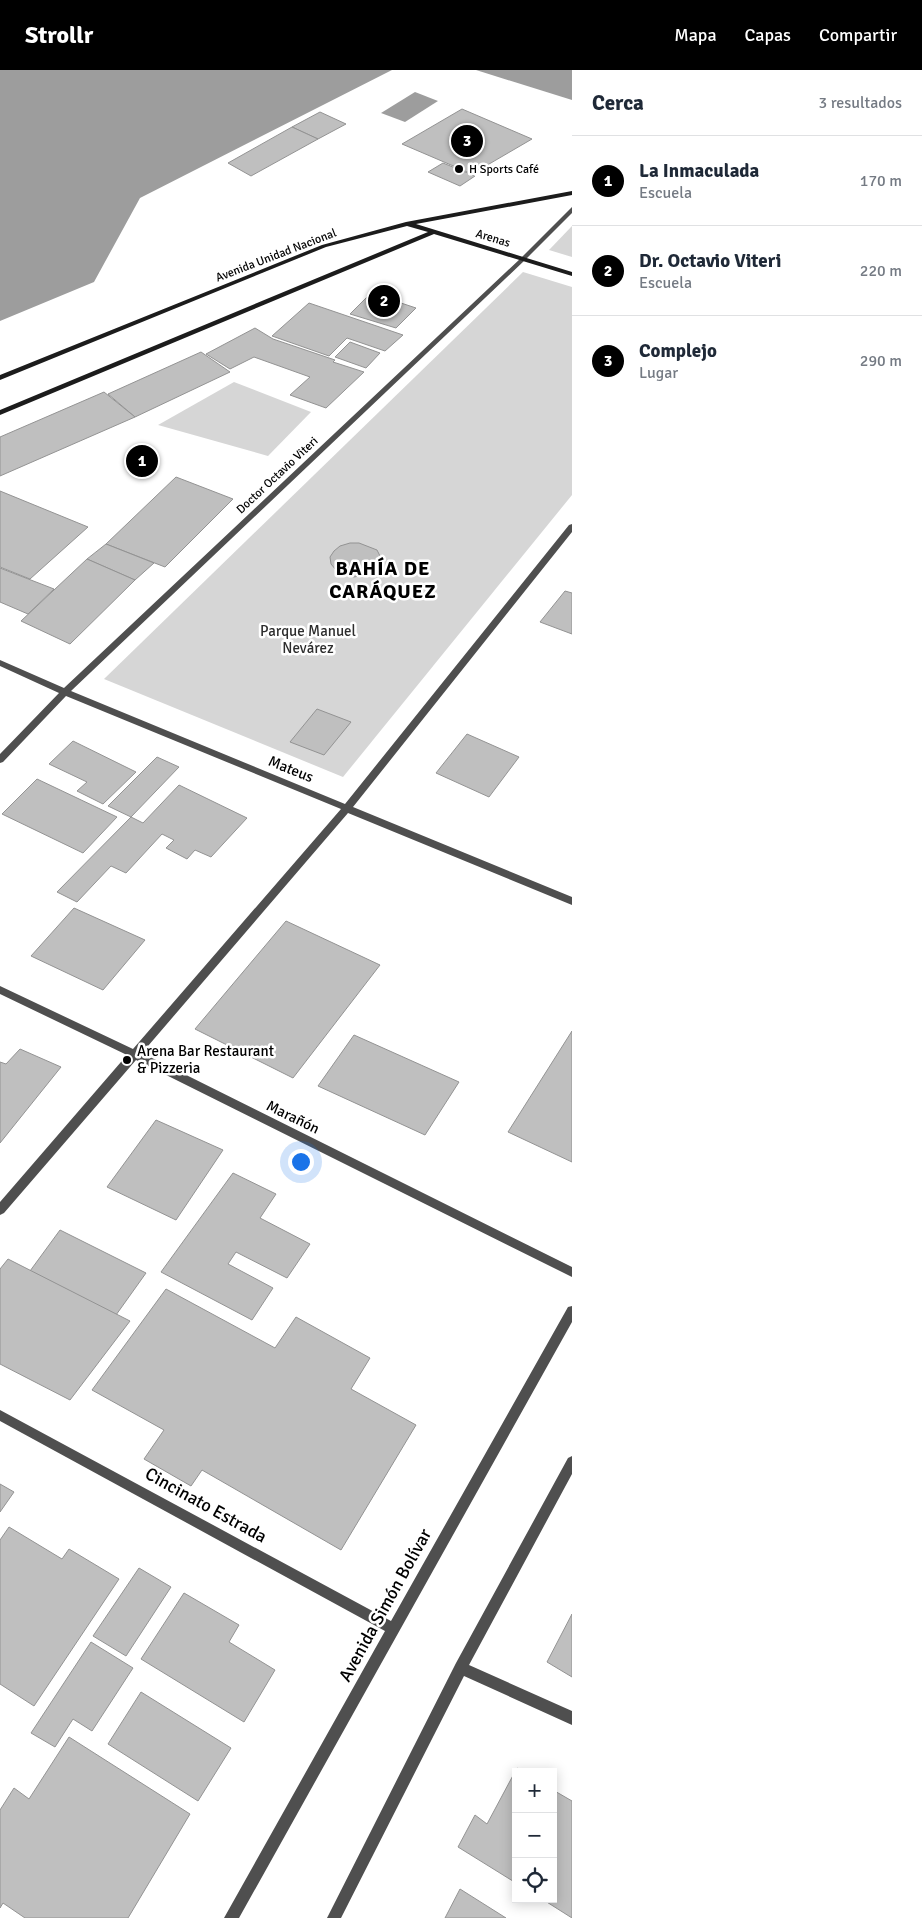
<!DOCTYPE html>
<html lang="es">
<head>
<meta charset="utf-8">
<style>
	:root { --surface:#fff; --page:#f2f2f3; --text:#1f2937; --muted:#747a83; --line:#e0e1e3; --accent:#000 }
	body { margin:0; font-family:Signika,sans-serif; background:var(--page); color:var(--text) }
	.controls { position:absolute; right:15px; bottom:15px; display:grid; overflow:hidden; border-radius:0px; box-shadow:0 2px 12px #0003 }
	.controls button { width:45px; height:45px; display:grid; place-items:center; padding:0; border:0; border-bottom:1px solid var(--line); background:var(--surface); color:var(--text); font:25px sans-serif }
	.you { position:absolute; left:300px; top:1091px; width:18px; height:18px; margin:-12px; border:4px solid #fff; border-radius:50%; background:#1a73e8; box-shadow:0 0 0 8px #1a73e833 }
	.badge { display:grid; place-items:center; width:32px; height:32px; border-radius:50%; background:var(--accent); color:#fff; font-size:16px; font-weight:700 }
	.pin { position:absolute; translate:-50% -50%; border:2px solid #fff; box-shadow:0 1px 5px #0006 }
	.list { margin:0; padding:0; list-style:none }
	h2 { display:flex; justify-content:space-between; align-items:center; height:65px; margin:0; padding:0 20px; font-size:21px }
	h2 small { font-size:16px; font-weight:400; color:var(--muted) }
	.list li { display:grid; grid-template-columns:32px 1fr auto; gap:15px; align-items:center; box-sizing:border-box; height:90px; padding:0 20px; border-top:1px solid var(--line) }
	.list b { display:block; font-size:19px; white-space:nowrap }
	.list p { margin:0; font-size:16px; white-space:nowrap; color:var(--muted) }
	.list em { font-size:16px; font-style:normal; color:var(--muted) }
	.icon { flex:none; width:28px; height:28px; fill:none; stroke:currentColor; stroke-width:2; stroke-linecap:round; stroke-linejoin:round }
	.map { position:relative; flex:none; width:572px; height:1848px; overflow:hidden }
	header { display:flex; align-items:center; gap:30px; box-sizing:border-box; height:70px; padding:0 25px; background:var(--accent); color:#fff }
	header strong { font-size:24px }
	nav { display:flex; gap:28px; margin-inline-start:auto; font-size:18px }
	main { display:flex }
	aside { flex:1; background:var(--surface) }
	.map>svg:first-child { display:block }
</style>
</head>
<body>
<header>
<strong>Strollr</strong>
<nav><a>Mapa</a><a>Capas</a><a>Compartir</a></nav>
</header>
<main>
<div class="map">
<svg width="572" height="1848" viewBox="0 0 572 1848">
	<rect width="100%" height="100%" fill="#fff"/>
	<g fill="#d6d6d6">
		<path d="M572,156V187L549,180Z"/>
		<path d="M523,202L572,217V425L343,707L104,609Z"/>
		<path d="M234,312L311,342L268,386L158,355Z"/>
	</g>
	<g fill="#9d9d9d">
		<path d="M0,0H392L140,128L94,212L0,251Z"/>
		<path d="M476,0H572V30Z"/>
		<path d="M415,22L438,31L405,52L381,43Z"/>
	</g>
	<g fill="#bfbfbf" stroke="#939393">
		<path d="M462,39L532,69L472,104L402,74Z"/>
		<path d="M320,42L346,54L318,69L292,57Z"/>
		<path d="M292,57L318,69L251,106L228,93Z"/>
		<path d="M443,93L475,106L460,116L428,102Z"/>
		<path d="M371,223L416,238L396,258L350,244Z"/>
		<path d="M309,233L403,265L385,281L347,268L329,286L272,266Z"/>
		<path d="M255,258L273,269L335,290L333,292L364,302L326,338L290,325L310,307L254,287L230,299L206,284Z"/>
		<path d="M350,272L380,283L366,298L335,287Z"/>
		<path d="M201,282L230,302L135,347L108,324Z"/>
		<path d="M104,322L135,347L0,406V367Z"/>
		<path d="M176,407L233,429L165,497L106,474Z"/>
		<path d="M0,421L88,457L30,509L0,497Z"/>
		<path d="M350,473H359L377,480L383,492L380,498L374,503L354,507L336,500L331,494L330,487L334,481L340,476Z"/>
		<path d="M106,474L154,493L135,510L87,489Z"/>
		<path d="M87,489L135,510L70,574L21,551Z"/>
		<path d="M0,498L54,519L28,544L0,532Z"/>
		<path d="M565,521L572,523V564L540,552Z"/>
		<path d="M317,639L351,652L324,685L290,672Z"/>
		<path d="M467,664L519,687L489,727L436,703Z"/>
		<path d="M73,671L136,702L103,734L77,721L87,712L49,694Z"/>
		<path d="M157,687L179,697L131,747L108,736Z"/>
		<path d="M37,709L117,747L83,783L2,744Z"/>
		<path d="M179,715L247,748L211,787L195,780L187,789L166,778L174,770L162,764L126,803L111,796L77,832L57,822L131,747L143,753Z"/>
		<path d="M74,838L145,870L103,920L31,886Z"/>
		<path d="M286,851L380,895L293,1008L195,959Z"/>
		<path d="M572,961V1092L508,1062Z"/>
		<path d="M354,965L459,1012L425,1065L318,1016Z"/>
		<path d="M20,979L61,997L0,1073V992L6,994Z"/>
		<path d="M156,1050L223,1080L176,1150L107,1117Z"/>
		<path d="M233,1103L276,1124L260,1148L310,1174L287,1208L236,1182L228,1194L273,1218L252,1250L161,1202Z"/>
		<path d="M60,1160L146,1203L116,1245L30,1201Z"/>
		<path d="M8,1189L130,1251L70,1330L0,1294V1199Z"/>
		<path d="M166,1219L275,1278L296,1247L370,1288L351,1319L416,1355L341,1480L202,1400L191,1416L144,1389L164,1360L92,1320Z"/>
		<path d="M0,1414L14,1422L0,1442Z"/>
		<path d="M9,1457L62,1489L69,1479L119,1509L34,1636L0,1614V1470Z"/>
		<path d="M139,1498L171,1517L126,1586L93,1566Z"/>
		<path d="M184,1523L239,1555L229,1572L275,1600L244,1652L141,1589Z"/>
		<path d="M572,1544V1607L547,1592Z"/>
		<path d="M91,1572L133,1598L92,1661L73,1649L55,1677L31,1663Z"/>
		<path d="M141,1622L231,1678L198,1731L108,1674Z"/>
		<path d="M69,1667L190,1744L128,1848H25L3,1833L0,1838V1740L14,1718L29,1729Z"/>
		<path d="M517,1698L523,1702H516V1813L458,1777L475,1745L487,1754Z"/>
		<path d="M553,1720L572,1731V1848L542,1829H553Z"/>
		<path d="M460,1819L506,1848H445Z"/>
	</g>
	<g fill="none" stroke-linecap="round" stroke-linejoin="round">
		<g fill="#4f4f4f" fill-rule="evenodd">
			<path d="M572,137V143L525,190L71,621L345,734L569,455L572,454V462L353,737L572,827V835L348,743L142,983L572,1197V1207L136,990L4,1143L0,1145V1132L127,985L0,924V916L133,979L341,739L66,626L3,692L0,693V684L59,623L0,596V590L64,618L521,188Z"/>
			<path d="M572,1236V1252L239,1848H224L385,1561L0,1351V1340L391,1551L568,1237Z"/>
			<path d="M572,1386V1404L469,1595L572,1641V1655L464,1606L341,1848H327L456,1593L568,1388Z"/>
		</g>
		<path fill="#1c1c1c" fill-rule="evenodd" d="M572,121V125L416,154L572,202V206L434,164L0,345V340L428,162L407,156L326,177L0,310V305L322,175L406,152Z"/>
	</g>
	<g fill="#000" stroke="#fff" stroke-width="2">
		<circle cx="459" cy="99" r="5"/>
		<circle cx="127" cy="990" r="5"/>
	</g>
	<g text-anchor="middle" stroke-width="5" stroke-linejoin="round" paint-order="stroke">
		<g font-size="12" fill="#000" stroke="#fff" text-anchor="start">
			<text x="469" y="103">H Sports Café</text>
		</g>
		<g font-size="12" fill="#000" stroke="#fff">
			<text transform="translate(493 168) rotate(17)" y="4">Arenas</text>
			<text transform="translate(276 185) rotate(-21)" y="4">Avenida Unidad Nacional</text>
			<text transform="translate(277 405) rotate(-43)" y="4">Doctor Octavio Viteri</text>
		</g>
		<g font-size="15" fill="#2d2d2d" stroke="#fff">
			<text x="308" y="566">Parque Manuel<tspan x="308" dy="17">Nevárez</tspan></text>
		</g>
		<g font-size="15" fill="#000" stroke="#fff">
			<text transform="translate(291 699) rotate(22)" y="5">Mateus</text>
			<text transform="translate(293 1047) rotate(26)" y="5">Marañón</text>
		</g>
		<g font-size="15" fill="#000" stroke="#fff" text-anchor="start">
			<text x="137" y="986">Arena Bar Restaurant<tspan x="137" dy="17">&amp; Pizzeria</tspan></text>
		</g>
		<g font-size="18" fill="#000" stroke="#fff">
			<text transform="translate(206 1435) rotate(29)" y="6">Cincinato Estrada</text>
			<text transform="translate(385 1535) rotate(-61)" y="6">Avenida Simón Bolívar</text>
		</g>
		<g font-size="20" font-weight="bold" letter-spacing="1" fill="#000" stroke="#fff">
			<text x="383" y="505">BAHÍA DE<tspan x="383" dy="23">CARÁQUEZ</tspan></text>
		</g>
	</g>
</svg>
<div class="controls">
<button>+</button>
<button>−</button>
<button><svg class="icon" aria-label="locate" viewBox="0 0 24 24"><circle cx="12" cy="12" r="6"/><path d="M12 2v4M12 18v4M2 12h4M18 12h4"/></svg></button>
</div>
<div class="you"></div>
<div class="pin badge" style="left:142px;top:391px">1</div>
<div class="pin badge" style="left:384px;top:231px">2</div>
<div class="pin badge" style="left:467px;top:71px">3</div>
</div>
<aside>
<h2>Cerca<small>3 resultados</small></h2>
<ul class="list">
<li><span class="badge">1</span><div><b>La Inmaculada</b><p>Escuela</p></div><em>170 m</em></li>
<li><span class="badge">2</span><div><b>Dr. Octavio Viteri</b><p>Escuela</p></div><em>220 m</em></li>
<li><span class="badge">3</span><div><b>Complejo</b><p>Lugar</p></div><em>290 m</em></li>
</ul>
</aside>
</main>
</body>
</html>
